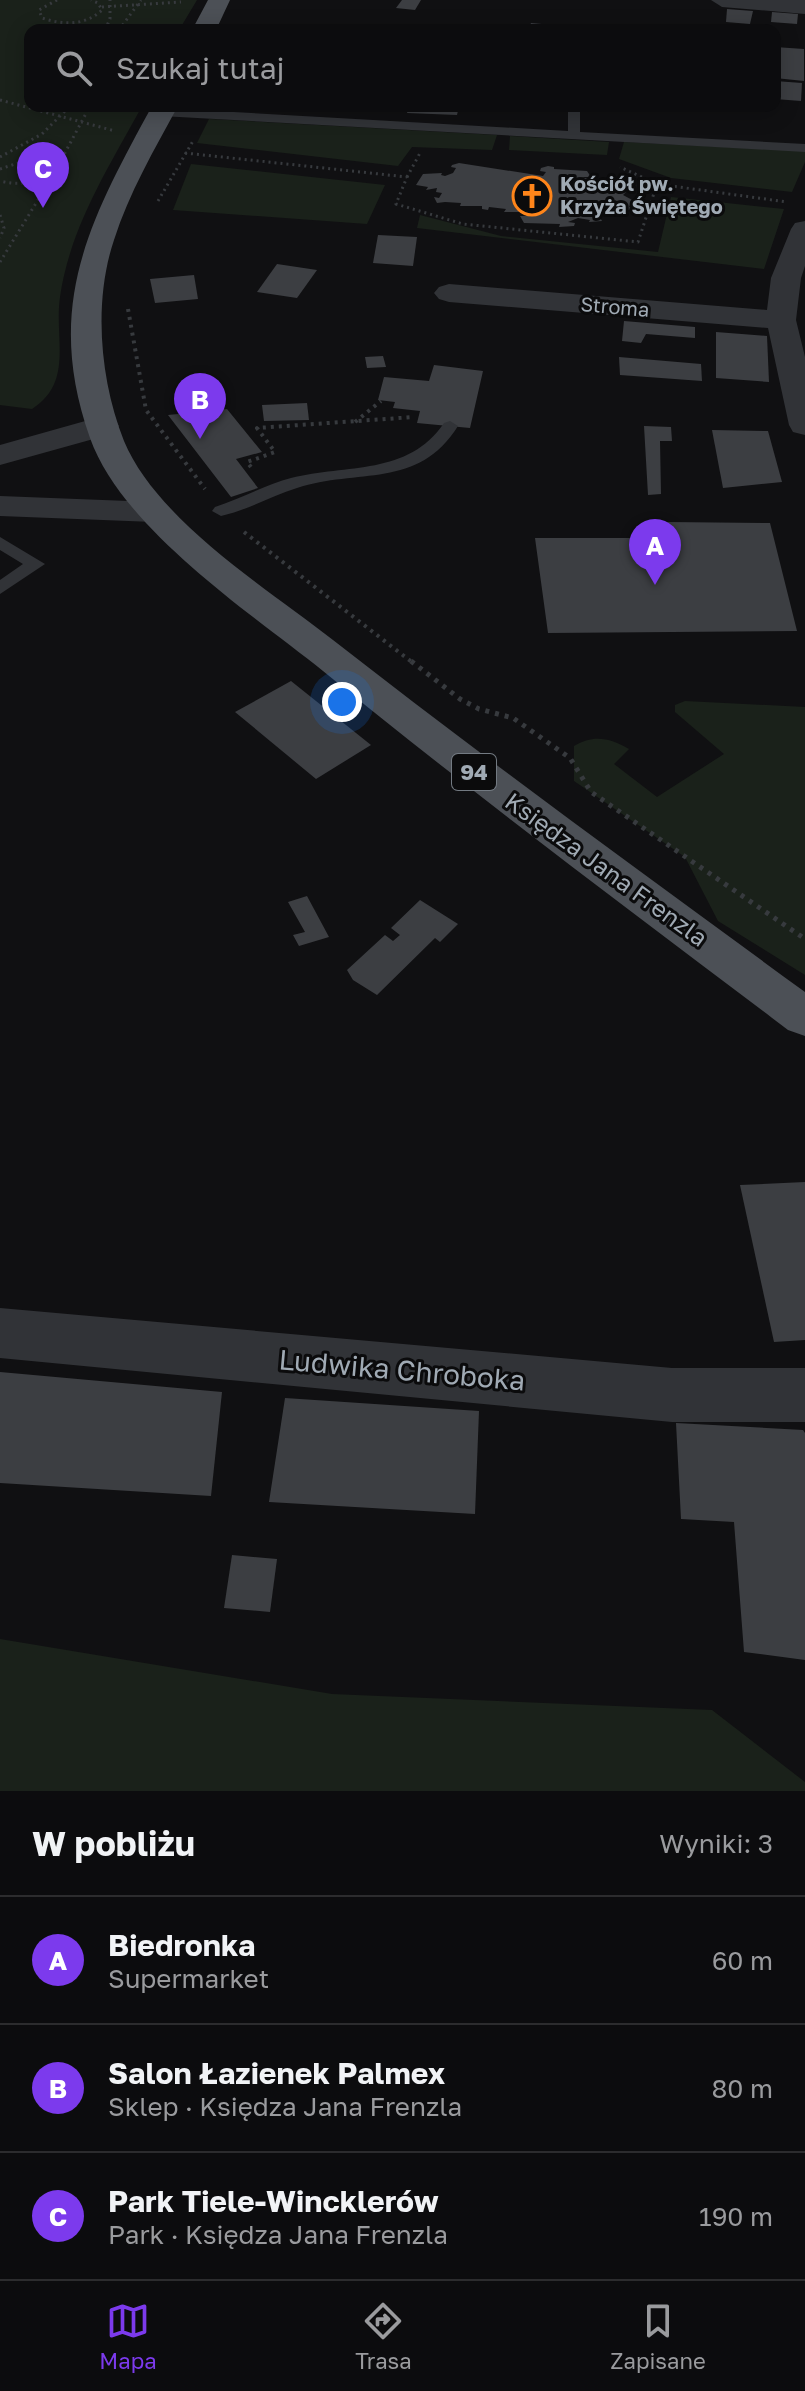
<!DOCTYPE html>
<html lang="pl">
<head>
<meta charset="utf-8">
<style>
	:root { --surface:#0c0c0e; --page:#1a1a1c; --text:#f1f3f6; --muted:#9a9b9e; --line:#2c2c2e; --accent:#7c3aed }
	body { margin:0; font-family:"Golos Text",sans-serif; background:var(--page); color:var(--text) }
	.you { position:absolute; left:342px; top:702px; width:28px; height:28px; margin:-20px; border:6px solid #fff; border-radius:50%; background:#1a73e8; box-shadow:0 0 0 12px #1a73e833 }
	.badge { display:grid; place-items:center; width:52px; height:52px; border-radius:50%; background:var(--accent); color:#fff; font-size:26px; font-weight:700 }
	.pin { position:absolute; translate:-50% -66px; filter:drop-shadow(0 2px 4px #0008) }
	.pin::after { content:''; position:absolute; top:42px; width:28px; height:24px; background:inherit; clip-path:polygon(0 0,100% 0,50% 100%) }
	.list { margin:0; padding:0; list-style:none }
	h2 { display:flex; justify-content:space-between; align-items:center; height:104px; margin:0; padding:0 32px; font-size:34px }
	h2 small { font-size:26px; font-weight:400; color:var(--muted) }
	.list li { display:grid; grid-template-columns:52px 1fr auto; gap:24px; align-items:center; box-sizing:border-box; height:128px; padding:0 32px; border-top:2px solid var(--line) }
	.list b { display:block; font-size:30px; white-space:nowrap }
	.list p { margin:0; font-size:26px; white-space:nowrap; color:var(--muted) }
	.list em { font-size:26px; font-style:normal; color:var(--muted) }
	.icon { flex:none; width:44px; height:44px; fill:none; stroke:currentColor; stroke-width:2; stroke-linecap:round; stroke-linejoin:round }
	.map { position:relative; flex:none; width:805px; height:1791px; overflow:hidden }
	.search { position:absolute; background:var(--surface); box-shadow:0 4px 20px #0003; left:24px; right:24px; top:24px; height:88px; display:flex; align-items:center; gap:20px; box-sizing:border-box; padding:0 28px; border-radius:16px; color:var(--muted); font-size:30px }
	.sheet { height:488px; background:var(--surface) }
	nav { display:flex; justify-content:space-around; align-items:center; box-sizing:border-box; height:112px; border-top:2px solid var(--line); background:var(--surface); font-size:22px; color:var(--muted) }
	nav a { display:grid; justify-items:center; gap:4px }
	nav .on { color:var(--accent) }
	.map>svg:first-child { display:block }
</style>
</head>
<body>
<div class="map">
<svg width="805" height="1791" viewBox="0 0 805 1791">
	<rect width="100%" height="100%" fill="#101012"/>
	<g fill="#1a211a">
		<path d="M0,0H197L179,30H30V106H142C109,167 70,227 60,297C54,339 74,382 32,409L0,405Z"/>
		<path d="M209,119L497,135L492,150L412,147L398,166L197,143Z"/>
		<path d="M510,136L609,142L607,155L509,150Z"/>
		<path d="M624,142L805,151V162L792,192L671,178L619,159Z"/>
		<path d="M191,164L385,185L367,224L173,210Z"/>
		<path d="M671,197L784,209L764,269L417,228L420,215L501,236L658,252Z"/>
		<path d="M685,701L805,707V975L718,921L685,857L574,781V746C594,734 610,738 629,749L614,764L657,797L724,754L675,712V705Z"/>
		<path d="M0,1639L332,1694L712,1710L805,1782V1791H0Z"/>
	</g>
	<g fill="#3c3e42">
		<path d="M402,0H421L415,10L396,8Z"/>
		<path d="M727,9L753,11L750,24L726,22Z"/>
		<path d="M772,12L798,14L797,24L771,22Z"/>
		<path d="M531,23L553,25L551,30H528Z"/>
		<path d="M775,47L804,49V81L775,78Z"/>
		<path d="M775,81L802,83L801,101L775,99Z"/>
		<path d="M409,106H459L457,115L407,113Z"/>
		<path d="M459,163L543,176L546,172L540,171L541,168L548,166L554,167V169L587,171L591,177H580L603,182L611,181L614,187H609L608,190L626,192L623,195L636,202H631L629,207L633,209L617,212L619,215L606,212L598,214L602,221L589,222L590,220L578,218L568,222L575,223L574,226L559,227L560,224L524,223L520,216H526L528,212H504L506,209L489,207L488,210L482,209V206H460L461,203L445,202L437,203L434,197L439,198L442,193L436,192L437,188L426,190L428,187L416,185L423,174L442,173L441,175L445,176L453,173L456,168L451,167L452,165Z"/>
		<path d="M378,235L417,237L413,266L373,263Z"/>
		<path d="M277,264L317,270L297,298L257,292Z"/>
		<path d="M194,275L198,299L155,303L150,279Z"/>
		<path d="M624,321L695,327V338L646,334L641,343L622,341Z"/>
		<path d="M716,332L767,336L769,382L716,378Z"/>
		<path d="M383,356L386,367L367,368L365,357Z"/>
		<path d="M619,357L701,364L702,381L620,375Z"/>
		<path d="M434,365L483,371L470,428L417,423L420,411L393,408L395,402L378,400L384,377L429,381Z"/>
		<path d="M307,403L309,420L264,421L262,405Z"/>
		<path d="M227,409L262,452L236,459L258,488L231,497L168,415Z"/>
		<path d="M644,426L671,427L672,441H660L661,494L648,495Z"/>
		<path d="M712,430L768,431L782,482L723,488Z"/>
		<path d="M667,522L770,523L797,631L548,633L535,538H670Z"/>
		<path d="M291,681L371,745L316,779L235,712Z"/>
		<path d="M307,896L329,937L299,946L293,935L305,932L288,902Z"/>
		<path d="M420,900L458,924L440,942L435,938L377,995L353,980L347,970L385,935L393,941L400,935L391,928Z"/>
		<path d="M805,1182V1340L774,1342L740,1185Z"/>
		<path d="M0,1372L222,1392L211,1496L0,1483Z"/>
		<path d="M285,1398L479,1411L475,1514L269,1502Z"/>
		<path d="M676,1423L803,1430L805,1433V1660L744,1652L734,1522L681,1519Z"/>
		<path d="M232,1555L277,1559L270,1612L224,1608Z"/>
	</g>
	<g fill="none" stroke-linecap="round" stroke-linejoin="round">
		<g stroke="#373a3e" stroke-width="3" stroke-dasharray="2 4" stroke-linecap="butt">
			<path d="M57,0L39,10L42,18C63,25 85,26 102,10L98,3L91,0"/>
			<path d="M102,7L181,2"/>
			<path d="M105,30L110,19V0"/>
			<path d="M119,30L141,0"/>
			<path d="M0,100L115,131"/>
			<path d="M185,153L407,177L396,204L463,224L638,242L657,184L620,167"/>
			<path d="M0,157L42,134L70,106"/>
			<path d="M0,169L18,163L39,166L44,172C32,185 17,185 0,181"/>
			<path d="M407,177L420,153"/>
			<path d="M657,184L787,202"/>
			<path d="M158,201L193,141"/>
			<path d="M0,215L4,228L0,238"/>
			<path d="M0,262L52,177L90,106"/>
		</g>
		<g stroke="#373a3e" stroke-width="4" stroke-dasharray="3 5" stroke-linecap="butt">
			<path d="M128,309L146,410L205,489"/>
			<path d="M355,422L381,401"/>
			<path d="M251,467L247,462L275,452L257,428L414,417"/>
			<path d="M244,532L413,663"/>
		</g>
		<path stroke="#373a3e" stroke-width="5" stroke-dasharray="4 6" stroke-linecap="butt" d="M411,661L460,699L479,709L513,718L570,758L591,792L805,939"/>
		<g fill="#313337" fill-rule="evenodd">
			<path d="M568,106H580V132L805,144V152L161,116L155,112L161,108L568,131Z"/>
			<path d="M450,421L458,426C418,490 357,468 297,488C271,496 248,510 221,516L212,511L215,507C239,499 268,484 291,478C347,464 408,476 444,423Z"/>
			<path d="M0,537L45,564L0,594V580L23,564L0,550Z"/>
		</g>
		<g fill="#313337" fill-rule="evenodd">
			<path d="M711,0H805V14L722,7Z"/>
			<path d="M805,221V266L801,278L796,320L805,357V435L793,432L789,425L768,328L449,302L439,299L434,293L439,287L449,284L767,310L771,278L791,229L795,223Z"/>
			<path d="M0,1308L672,1368H805V1422H672L0,1358Z"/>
		</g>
		<g fill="#313337" fill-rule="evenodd">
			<path d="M103,416L115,419L119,426L115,433L0,465V445Z"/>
			<path d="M0,496L154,502L166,505L171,512L166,519L154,522L0,516Z"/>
		</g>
		<g fill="#4c5056" fill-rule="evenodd">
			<path d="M208,0H230L216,30H192Z"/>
			<path d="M152,106H178C154,150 129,193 114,240C93,302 100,381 124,441C157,520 266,588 333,640C488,761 646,876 805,992V1036L788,1030C632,912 475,795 323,671C249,612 122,528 90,438C43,305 90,220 152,106Z"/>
		</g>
	</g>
	<defs>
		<symbol id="church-ring" viewBox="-11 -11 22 22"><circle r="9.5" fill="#0b0b0c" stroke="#ff851a" stroke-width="1.5"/><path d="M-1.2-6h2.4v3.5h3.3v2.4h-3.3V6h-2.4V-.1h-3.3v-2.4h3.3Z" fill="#ff851a"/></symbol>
	</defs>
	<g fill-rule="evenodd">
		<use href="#church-ring" x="510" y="174" width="44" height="44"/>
	</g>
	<g text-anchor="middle" stroke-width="6" stroke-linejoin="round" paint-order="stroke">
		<g font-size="20" font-weight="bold" fill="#a0aab4" stroke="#0b0b0c" text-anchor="start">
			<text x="560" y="191">Kościół pw.<tspan x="560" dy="23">Krzyża Świętego</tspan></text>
		</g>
		<g font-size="20" fill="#a0aab4" stroke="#0b0b0c">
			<text transform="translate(615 307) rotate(5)" y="7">Stroma</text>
		</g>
		<rect fill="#0b0b0c" stroke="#737a82" stroke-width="2" x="452" y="754" width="44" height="36" rx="6"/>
		<g font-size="22" font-weight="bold" fill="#a0aab4">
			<text x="474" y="780">94</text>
		</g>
		<g font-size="24" fill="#a0aab4" stroke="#0b0b0c">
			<text transform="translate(606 870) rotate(36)" y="8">Księdza Jana Frenzla</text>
		</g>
		<g font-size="28" fill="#a0aab4" stroke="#0b0b0c">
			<text transform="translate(402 1370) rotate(5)" y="10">Ludwika Chroboka</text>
		</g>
	</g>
</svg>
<div class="you"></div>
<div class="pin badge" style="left:655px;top:585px">A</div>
<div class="pin badge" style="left:200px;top:439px">B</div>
<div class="pin badge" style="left:43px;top:208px">C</div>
<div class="search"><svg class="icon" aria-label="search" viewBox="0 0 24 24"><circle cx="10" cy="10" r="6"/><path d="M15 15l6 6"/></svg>Szukaj tutaj</div>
</div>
<section class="sheet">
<h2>W pobliżu<small>Wyniki: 3</small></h2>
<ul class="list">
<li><span class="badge">A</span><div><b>Biedronka</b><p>Supermarket</p></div><em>60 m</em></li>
<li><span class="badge">B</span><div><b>Salon Łazienek Palmex</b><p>Sklep · Księdza Jana Frenzla</p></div><em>80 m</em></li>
<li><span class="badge">C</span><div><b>Park Tiele-Wincklerów</b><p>Park · Księdza Jana Frenzla</p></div><em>190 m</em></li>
</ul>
</section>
<nav>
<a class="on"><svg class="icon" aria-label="map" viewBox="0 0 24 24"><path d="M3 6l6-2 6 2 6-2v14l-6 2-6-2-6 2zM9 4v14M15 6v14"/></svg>Mapa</a>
<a><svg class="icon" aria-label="directions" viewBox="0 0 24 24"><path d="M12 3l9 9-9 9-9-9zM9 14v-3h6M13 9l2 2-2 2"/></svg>Trasa</a>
<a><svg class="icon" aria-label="saved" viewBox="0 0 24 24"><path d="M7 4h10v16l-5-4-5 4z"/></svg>Zapisane</a>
</nav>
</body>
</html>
